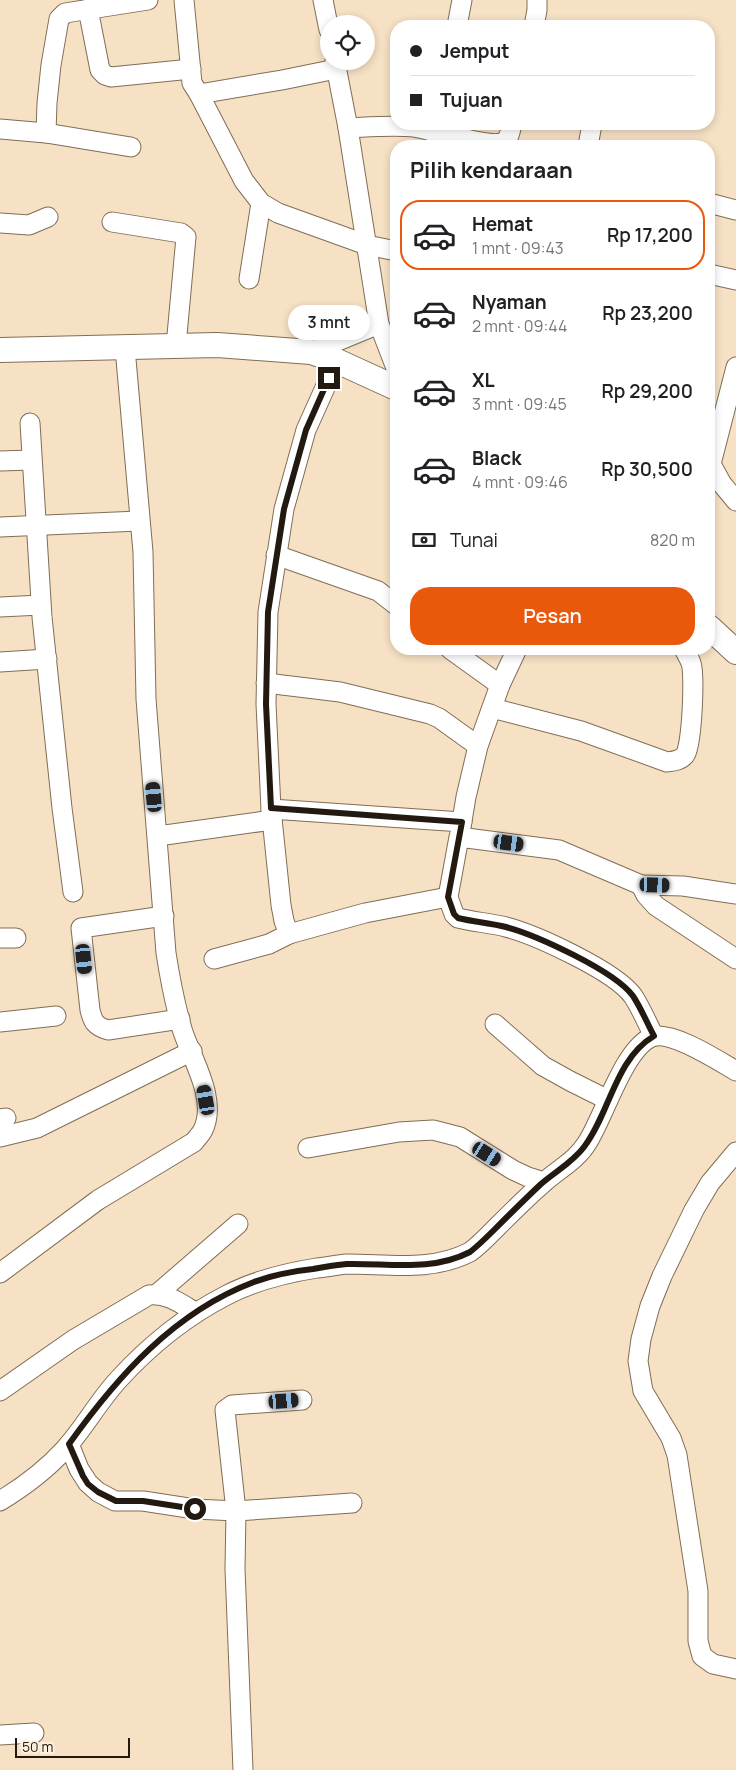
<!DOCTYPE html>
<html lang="id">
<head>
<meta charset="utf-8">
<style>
	body { margin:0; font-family:Manrope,sans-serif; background:#f2f2f2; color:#202124; height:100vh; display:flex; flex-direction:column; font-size:19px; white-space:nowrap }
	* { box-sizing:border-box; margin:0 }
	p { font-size:16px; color:#757577 }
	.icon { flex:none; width:28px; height:28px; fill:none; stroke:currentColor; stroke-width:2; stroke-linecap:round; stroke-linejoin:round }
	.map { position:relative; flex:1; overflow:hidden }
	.details { position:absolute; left:390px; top:140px; width:325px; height:515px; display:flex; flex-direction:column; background:#fff; border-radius:20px; box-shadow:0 2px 8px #0003 }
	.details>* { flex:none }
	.banner { position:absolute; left:390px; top:20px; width:325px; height:110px; border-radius:20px; box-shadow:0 2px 8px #0003; display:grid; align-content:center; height:110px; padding:0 20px; background:#fff }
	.tools { position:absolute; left:320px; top:15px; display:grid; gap:10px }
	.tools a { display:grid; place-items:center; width:55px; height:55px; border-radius:50%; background:#fff; box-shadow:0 2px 8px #0003; font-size:25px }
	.scale { position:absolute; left:15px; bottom:12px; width:115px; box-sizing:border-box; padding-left:5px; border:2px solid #221a10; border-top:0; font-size:14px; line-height:18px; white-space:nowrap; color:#221a10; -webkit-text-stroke:4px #fdf0df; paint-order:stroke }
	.end { position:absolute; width:22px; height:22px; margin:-11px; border:6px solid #221a10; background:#fff; box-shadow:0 0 0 2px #fff }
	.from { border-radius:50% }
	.bubble { position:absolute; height:35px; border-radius:18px; background:#fff; box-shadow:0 2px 8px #0003; font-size:16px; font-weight:600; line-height:35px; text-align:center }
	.car { position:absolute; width:15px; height:30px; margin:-15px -8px; border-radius:6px; box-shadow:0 0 4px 1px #0007; background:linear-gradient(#222 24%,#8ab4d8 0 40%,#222 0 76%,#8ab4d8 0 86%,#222 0) }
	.banner b { display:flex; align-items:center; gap:18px; height:48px; font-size:19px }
	.banner b+b { border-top:1px solid #e0e0e0 }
	.banner i { width:12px; height:12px; background:#202124 }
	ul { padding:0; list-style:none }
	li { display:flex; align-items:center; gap:15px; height:70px; margin:0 10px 8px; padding:0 10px; border:2px solid transparent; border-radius:20px }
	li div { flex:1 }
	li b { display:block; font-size:19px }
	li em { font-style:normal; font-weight:600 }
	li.active { border-color:#ea580c }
	li>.icon { width:45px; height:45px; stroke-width:1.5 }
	h2 { padding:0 20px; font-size:22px; line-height:60px }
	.pay { display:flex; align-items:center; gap:12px; height:55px; padding:0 20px; font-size:19px }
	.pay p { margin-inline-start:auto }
	.cta { display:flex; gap:10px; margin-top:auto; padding:10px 20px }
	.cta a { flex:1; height:58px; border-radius:20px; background:#ea580c; color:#fff; font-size:20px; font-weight:600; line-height:58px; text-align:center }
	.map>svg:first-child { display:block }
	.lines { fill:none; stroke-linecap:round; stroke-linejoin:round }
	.minor-casing { stroke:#816d54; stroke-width:21 }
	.tertiary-casing { stroke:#816d54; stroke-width:26 }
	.minor { stroke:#fff; stroke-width:19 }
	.tertiary { stroke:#fff; stroke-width:24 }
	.route { stroke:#221a10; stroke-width:6 }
</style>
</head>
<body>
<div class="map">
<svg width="736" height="1770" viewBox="0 0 736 1770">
	<rect width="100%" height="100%" fill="#f7e1c5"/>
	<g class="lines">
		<defs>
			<g id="minor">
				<path d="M 184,0 L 192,83 L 199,94 L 282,80 L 336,69"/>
				<path d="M 323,0 L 329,30"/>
				<path d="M 88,9 L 100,70 L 105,75 L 111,77 L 191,69"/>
				<path d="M 457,26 L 462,0"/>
				<path d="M 534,26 L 537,10 L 537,0"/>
				<path d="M 335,61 L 348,128 L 379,324 L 396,368"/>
				<path d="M 199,94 L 244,181 L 261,203 L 278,213 L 367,245 L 396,251"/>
				<path d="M 348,128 C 370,127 392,125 414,127 C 434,130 486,147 501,143 C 510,140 510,131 512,124"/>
				<path d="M 0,129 L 46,133 L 47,103 L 51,65 L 59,19 L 65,13 L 148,0"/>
				<path d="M 46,133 L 131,147"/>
				<path d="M 588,146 L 592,124"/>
				<path d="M 709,203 L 736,210"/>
				<path d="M 112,222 L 181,233 L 186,237 L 176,346"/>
				<path d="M 0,223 L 29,225 L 48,217"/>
				<path d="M 709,274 L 736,280"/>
				<path d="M 249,279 L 261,203"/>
				<path d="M 311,352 L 379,324"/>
				<path d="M 337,361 L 306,430 L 284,509 L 268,612 L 266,704 L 271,809 L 281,905 L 284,921 L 289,934 L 365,913 L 448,897"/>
				<path d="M 736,367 L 711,464 L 722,484 L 736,501"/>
				<path d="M 30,423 L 42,617 L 62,808 L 73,892"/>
				<path d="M 0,461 L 31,460"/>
				<path d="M 0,527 L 139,521"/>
				<path d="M 276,555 L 378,591 L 396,605"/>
				<path d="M 0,607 L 41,605"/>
				<path d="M 450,649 L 500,685 L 517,649"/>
				<path d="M 0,662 L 47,659"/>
				<path d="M 266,683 L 340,692 L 430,714 L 439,718 L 478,746"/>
				<path d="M 492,708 L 581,731 L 667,762 C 673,761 680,761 685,755 C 692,747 695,674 691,663 C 689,658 686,653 684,649"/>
				<path d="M 271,809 L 462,822"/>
				<path d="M 460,833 L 466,797 L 478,746 L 500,685"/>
				<path d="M 158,836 L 272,820"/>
				<path d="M 641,885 L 559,850 L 459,837 L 448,897 L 454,914 L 458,918 C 474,922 490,923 506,927 C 536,935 615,971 633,996 C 641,1008 647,1023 654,1036"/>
				<path d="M 736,894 L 683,886 L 641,885 L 646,895 L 656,906 L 736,959"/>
				<path d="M 164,916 L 81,928 L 90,1010 C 93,1022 95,1026 108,1030 L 180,1019"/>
				<path d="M 0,938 L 16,938"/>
				<path d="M 214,959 L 269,944 L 289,934"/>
				<path d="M 0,1022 L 56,1016"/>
				<path d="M 495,1024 L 543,1066 L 570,1081 L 608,1100"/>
				<path d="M 0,1119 L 6,1118"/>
				<path d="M 0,1137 L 37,1128 L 192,1051"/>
				<path d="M 308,1148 L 399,1132 L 433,1130 L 460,1137 L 513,1170 L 528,1177 L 544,1182"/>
				<path d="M 736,1152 L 710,1183 L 694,1210 L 662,1276 L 650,1306 L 641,1339 L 638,1361 L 643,1391 L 671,1438 L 677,1455 L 698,1591 L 698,1641 L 702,1656 L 713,1664 L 736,1669"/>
				<path d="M 0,1273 L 98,1200 L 194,1142 C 197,1138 201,1134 203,1130 C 218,1099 191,1058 182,1029 C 175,1004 170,979 166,953 L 146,699 L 143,552 L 125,348"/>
				<path d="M 157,1294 L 238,1224"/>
				<path d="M 0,1391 L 73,1340 L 149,1295 C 167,1293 180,1303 195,1312"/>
				<path d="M 69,1444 L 79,1469 L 88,1483 L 98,1492 L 115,1501 L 143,1501 L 195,1509 L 236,1511 L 352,1503"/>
				<path d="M 0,1501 C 23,1487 47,1469 65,1449 C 84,1428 98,1402 118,1380 C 149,1346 186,1316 227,1295 C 256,1280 285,1273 317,1268 C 327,1267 337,1265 347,1264 C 389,1264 431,1272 470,1252 C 480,1245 489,1235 498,1226 C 512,1212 527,1197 542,1184 C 557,1170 576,1161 587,1143 C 604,1117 624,1048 652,1037 C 671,1030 719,1061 736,1071"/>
				<path d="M 0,1735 L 34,1733"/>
				<path d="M 243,1770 L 235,1569 L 236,1511 L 225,1410 L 232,1405 L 302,1400"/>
			</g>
			<g id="tertiary">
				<path d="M 0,350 L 217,345 L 311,352 L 337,361 L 396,388"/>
				<path d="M 709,627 L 736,652"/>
			</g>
		</defs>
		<!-- minor casing -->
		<use href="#minor" class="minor-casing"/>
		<!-- tertiary casing -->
		<use href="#tertiary" class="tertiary-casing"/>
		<!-- minor -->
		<use href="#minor" class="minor"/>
		<!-- tertiary -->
		<use href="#tertiary" class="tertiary"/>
	</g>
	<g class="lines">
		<!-- route -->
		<path class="route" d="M 195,1509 L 143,1501 L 116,1501 L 98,1492 L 88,1484 L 83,1476 L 69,1444 C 117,1377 174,1312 254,1282 C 273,1275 293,1271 313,1269 C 324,1267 336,1265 347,1264 C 389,1263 431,1272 470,1252 C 479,1245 487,1237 495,1229 C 510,1214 525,1199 541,1184 C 556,1171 573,1162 584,1147 C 610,1113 615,1059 654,1036 C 647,1023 641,1008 633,996 C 615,971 536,935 506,927 C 490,923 474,922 458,918 L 454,914 L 448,897 L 462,822 L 271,808 L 266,704 L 268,612 L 284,509 L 306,430 L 329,378"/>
	</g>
</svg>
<div class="tools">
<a><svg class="icon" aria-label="locate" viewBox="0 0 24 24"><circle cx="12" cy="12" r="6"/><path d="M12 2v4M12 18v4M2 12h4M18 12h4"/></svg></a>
</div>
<div class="scale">50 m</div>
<i class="end from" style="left:195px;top:1509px"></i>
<i class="end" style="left:329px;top:378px"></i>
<div class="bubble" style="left:288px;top:305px;width:82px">3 mnt</div>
<i class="car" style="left:154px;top:797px;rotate:355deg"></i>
<i class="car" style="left:509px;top:843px;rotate:98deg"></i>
<i class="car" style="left:655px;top:885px;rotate:92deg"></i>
<i class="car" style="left:84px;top:959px;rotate:174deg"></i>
<i class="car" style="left:206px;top:1100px;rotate:350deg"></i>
<i class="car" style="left:487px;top:1154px;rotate:122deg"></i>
<i class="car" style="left:284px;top:1401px;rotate:86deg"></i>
<div class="banner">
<b><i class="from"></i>Jemput</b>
<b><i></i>Tujuan</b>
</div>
<section class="details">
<h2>Pilih kendaraan</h2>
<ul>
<li class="active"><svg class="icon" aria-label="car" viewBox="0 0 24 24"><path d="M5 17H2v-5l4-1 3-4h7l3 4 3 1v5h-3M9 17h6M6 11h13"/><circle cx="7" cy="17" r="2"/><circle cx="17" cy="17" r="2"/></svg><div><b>Hemat</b><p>1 mnt · 09:43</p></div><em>Rp 17,200</em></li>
<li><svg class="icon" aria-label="car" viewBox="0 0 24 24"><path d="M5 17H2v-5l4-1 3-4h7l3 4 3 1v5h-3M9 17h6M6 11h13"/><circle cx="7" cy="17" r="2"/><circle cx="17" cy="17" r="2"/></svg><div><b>Nyaman</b><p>2 mnt · 09:44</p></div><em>Rp 23,200</em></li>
<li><svg class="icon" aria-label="car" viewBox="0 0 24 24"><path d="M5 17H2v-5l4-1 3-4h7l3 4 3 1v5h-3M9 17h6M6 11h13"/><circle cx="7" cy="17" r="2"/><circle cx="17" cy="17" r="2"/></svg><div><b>XL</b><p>3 mnt · 09:45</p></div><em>Rp 29,200</em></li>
<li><svg class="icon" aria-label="car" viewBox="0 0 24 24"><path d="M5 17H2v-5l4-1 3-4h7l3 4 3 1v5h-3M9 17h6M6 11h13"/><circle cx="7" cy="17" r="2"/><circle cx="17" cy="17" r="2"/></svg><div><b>Black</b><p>4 mnt · 09:46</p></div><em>Rp 30,500</em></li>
</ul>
<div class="pay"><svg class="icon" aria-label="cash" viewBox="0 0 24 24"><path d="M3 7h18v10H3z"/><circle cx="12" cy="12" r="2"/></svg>Tunai<p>820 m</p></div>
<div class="cta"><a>Pesan</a></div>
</section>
</div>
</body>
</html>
